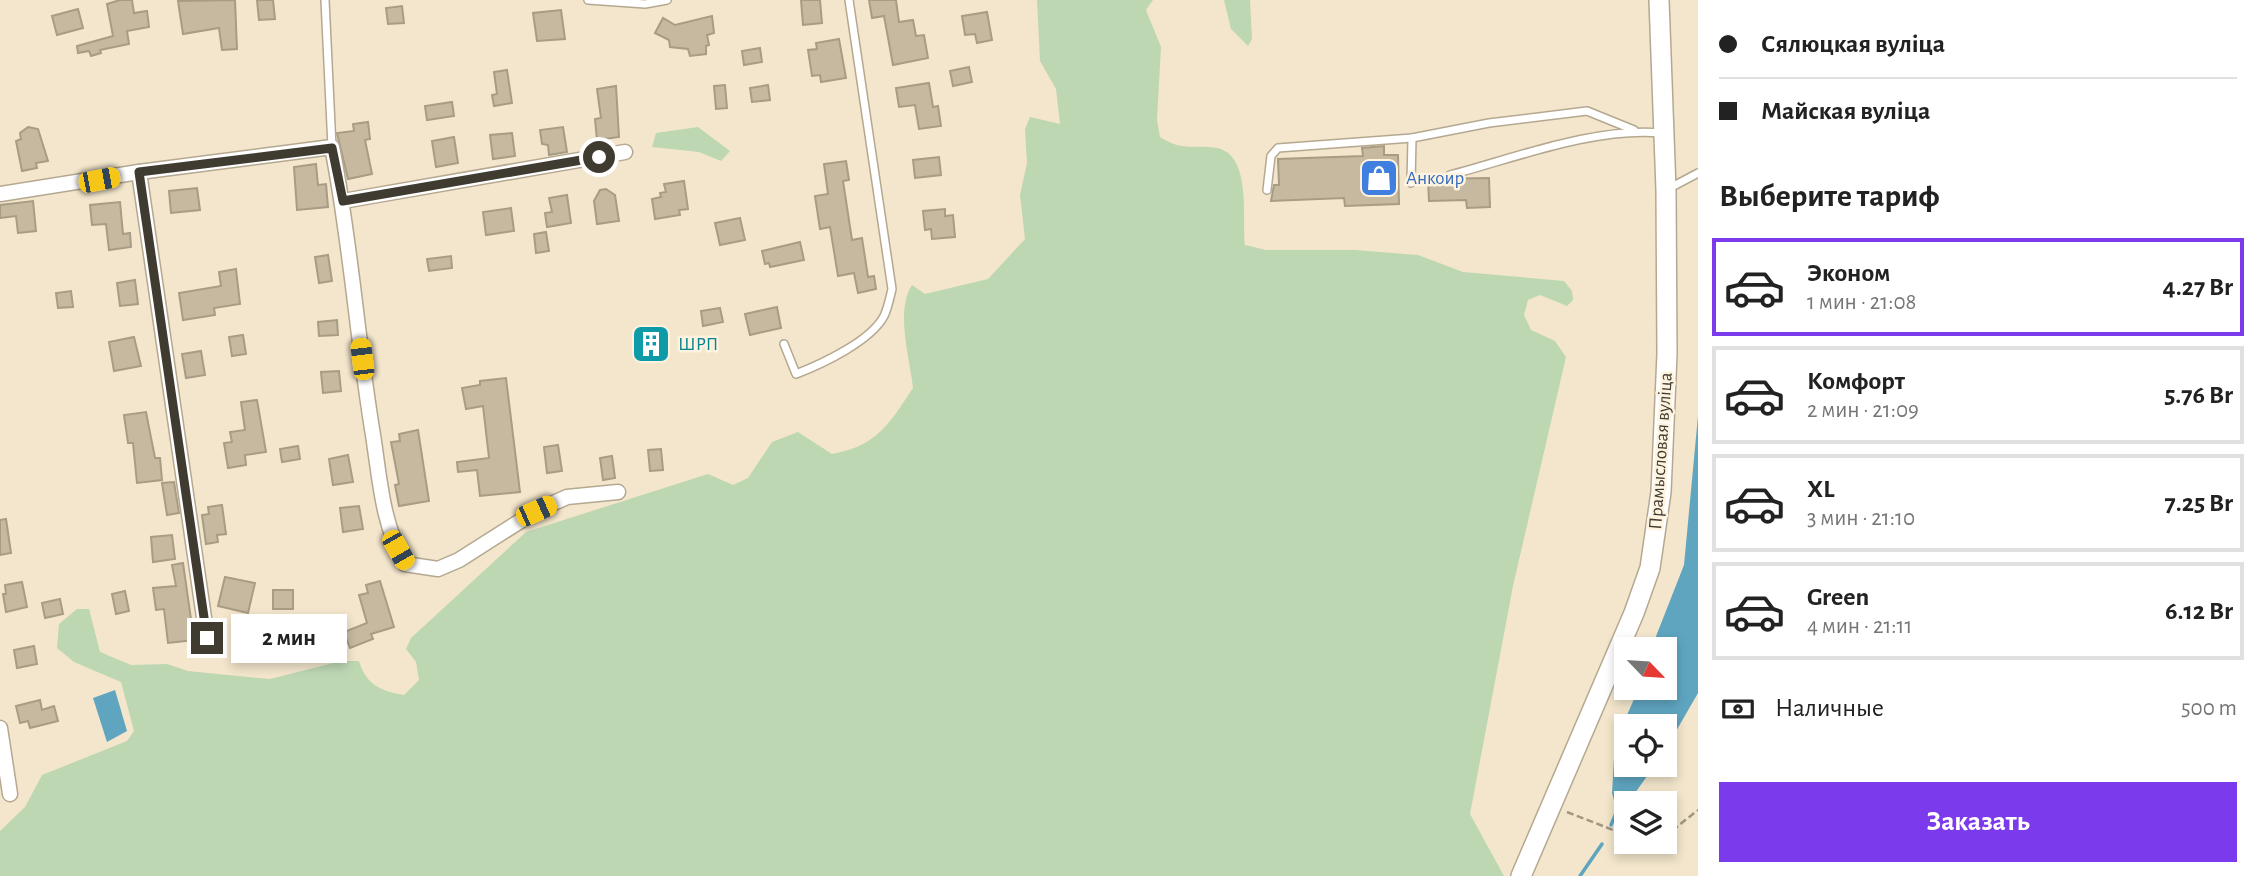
<!DOCTYPE html>
<html lang="ru">
<head>
<meta charset="utf-8">
<style>
	body { margin:0; font-family:"Alegreya Sans",sans-serif; background:#f2f2f2; color:#222; height:100vh; display:flex; flex-direction:column; font-size:26px; white-space:nowrap }
	* { box-sizing:border-box; margin:0 }
	p { font-size:23px; color:#767676 }
	.icon { flex:none; width:38px; height:38px; fill:none; stroke:currentColor; stroke-width:2; stroke-linecap:round; stroke-linejoin:round }
	.map { position:relative; flex:1; overflow:hidden }
	.details { display:flex; flex-direction:column; background:#fff; width:560px }
	.details>* { flex:none }
	.hud { display:grid; align-content:center; height:154px; padding:0 21px; background:#fff }
	.needle { width:46px; rotate:115deg }
	.buttons { position:absolute; left:1614px; top:637px; display:grid; gap:14px }
	.buttons a { display:grid; place-items:center; width:63px; height:63px; border-radius:0px; background:#fff; box-shadow:0 4px 10px #0003; font-size:35px }
	.end { position:absolute; width:32px; height:32px; margin:-16px; border:9px solid #403b31; background:#fff; box-shadow:0 0 0 4px #fff }
	.from { border-radius:50% }
	.bubble { position:absolute; height:49px; border-radius:0px; background:#fff; box-shadow:0 4px 10px #0003; font-size:23px; font-weight:700; line-height:49px; text-align:center }
	.car { position:absolute; width:21px; height:42px; margin:-21px -10px; border-radius:9px; box-shadow:0 0 5px 2px #0007; background:linear-gradient(#f5c518 24%,#345 0 40%,#f5c518 0 76%,#345 0 86%,#f5c518 0) }
	.hud b { display:flex; align-items:center; gap:24px; height:66px; font-size:26px }
	.hud b+b { border-top:2px solid #e0e0e0 }
	.hud i { width:18px; height:18px; background:#222 }
	ul { padding:0; list-style:none }
	li { display:flex; align-items:center; gap:21px; height:98px; margin:0 14px 10px; padding:0 7px; border:4px solid #e0e0e0; border-radius:0px }
	li div { flex:1 }
	li b { display:block; font-size:26px }
	li em { font-style:normal; font-weight:700 }
	li.on { border-color:#7c3aed }
	li>.icon { width:63px; height:63px; stroke-width:1.5 }
	h2 { padding:0 21px; font-size:32px; line-height:84px }
	.pay { display:flex; align-items:center; gap:18px; height:77px; padding:0 21px; font-size:26px }
	.pay p { margin-inline-start:auto }
	.cta { display:flex; gap:14px; margin-top:auto; padding:14px 21px }
	.cta a { flex:1; height:80px; border-radius:0px; background:#7c3aed; color:#fff; font-size:28px; font-weight:700; line-height:80px; text-align:center }
	main { display:flex; flex:1; min-height:0 }
	.map>svg:first-child { display:block }
	.green { fill:#bed7b3 }
	.water { fill:#5fa5c0 }
	.lines { fill:none; stroke-linecap:round; stroke-linejoin:round }
	.stream { stroke:#5fa5c0; stroke-width:3.5 }
	.building { fill:#c6b9a0; stroke:#a89c84; stroke-width:2 }
	.service-casing { stroke:#b5a890; stroke-width:10 }
	.minor-casing { stroke:#b5a890; stroke-width:17 }
	.tertiary-casing { stroke:#b5a890; stroke-width:22 }
	.path { stroke:#9f9683; stroke-width:2.5; stroke-dasharray:7 3.5; stroke-linecap:butt }
	.service { stroke:#fff; stroke-width:7 }
	.minor { stroke:#fff; stroke-width:14 }
	.tertiary { stroke:#fff; stroke-width:19 }
	.route { stroke:#403b31; stroke-width:9 }
	.labels { text-anchor:middle; dominant-baseline:central; stroke-width:5; stroke-linejoin:round; paint-order:stroke }
	.shop-label { font-size:19px; fill:#366cbe; stroke:#fef3df; text-anchor:start }
	.culture-label { font-size:19px; fill:#0d838f; stroke:#fef3df; text-anchor:start }
	.street-label { font-size:19px; fill:#403b31; stroke:#fef3df }
</style>
</head>
<body>
<main>
<div class="map">
<svg width="1698" height="876" viewBox="0 0 1698 876">
	<rect width="100%" height="100%" fill="#f3e6cc"/>
	<!-- green -->
	<g class="green">
		<path d="M 1037,0 L 1153,0 L 1146,10 L 1161,47 L 1157,120 L 1160,137 C 1183,152 1193,144 1217,148 C 1252,155 1242,219 1245,245 L 1266,250 L 1355,250 L 1418,255 L 1463,272 L 1564,281 L 1572,291 L 1573,300 L 1567,306 L 1540,295 L 1528,300 L 1524,315 L 1531,330 L 1555,341 L 1566,357 L 1513,586 L 1470,814 L 1504,876 L 0,876 L 0,831 L 25,807 L 42,775 L 127,741 L 134,731 L 121,682 L 74,662 L 57,648 L 59,624 L 77,609 L 89,609 L 100,652 L 131,665 L 167,664 L 188,671 L 270,679 L 341,661 L 359,661 C 366,685 381,691 404,695 L 419,680 L 416,662 L 406,649 L 411,638 L 526,532 L 708,474 L 733,485 L 748,478 L 772,442 L 798,432 L 832,454 C 877,446 889,424 913,388 C 910,359 895,311 912,285 L 925,294 L 988,279 L 1025,239 L 1020,195 L 1027,163 L 1025,129 L 1030,117 L 1060,124 L 1056,89 L 1040,61 Z"/>
		<path d="M 1224,0 L 1250,0 L 1252,39 L 1248,46 L 1231,29 Z"/>
		<path d="M 698,127 L 730,151 L 721,161 L 699,152 L 652,147 L 656,133 Z"/>
	</g>
	<!-- water -->
	<g class="water">
		<path d="M 1698,416 L 1698,693 L 1664,752 L 1664,726 L 1626,726 L 1626,765 L 1655,765 L 1625,807 L 1617,811 L 1612,793 L 1615,742 L 1639,688 L 1664,688 L 1664,649 L 1651,649 L 1684,565 Z"/>
		<path d="M 115,690 L 127,731 L 107,742 L 93,698 Z"/>
	</g>
	<g class="lines">
		<!-- stream -->
		<g class="stream">
			<path d="M 1611,825 L 1617,811"/>
			<path d="M 1580,876 L 1602,844"/>
		</g>
	</g>
	<!-- building -->
	<g class="building">
		<path d="M 120,0 L 132,0 L 134,13 L 147,11 L 149,27 L 127,31 L 129,44 L 100,50 L 101,53 L 91,56 L 89,51 L 78,53 L 77,46 L 113,36 L 107,4 Z"/>
		<path d="M 235,0 L 237,49 L 222,50 L 219,28 L 183,34 L 178,1 Z"/>
		<path d="M 257,0 L 273,0 L 275,19 L 259,20 Z"/>
		<path d="M 801,0 L 820,0 L 822,23 L 803,25 Z"/>
		<path d="M 869,0 L 896,0 L 899,22 L 913,20 L 916,36 L 924,35 L 928,58 L 893,65 L 884,16 L 872,18 Z"/>
		<path d="M 402,6 L 404,23 L 388,24 L 386,8 Z"/>
		<path d="M 78,9 L 83,28 L 57,35 L 52,16 Z"/>
		<path d="M 561,10 L 565,39 L 537,41 L 533,13 Z"/>
		<path d="M 987,12 L 992,40 L 977,43 L 975,34 L 965,35 L 962,16 Z"/>
		<path d="M 712,16 L 714,33 L 707,35 L 709,45 L 706,46 L 706,54 L 690,56 L 688,49 L 670,47 L 669,40 L 655,33 L 663,18 L 675,25 Z"/>
		<path d="M 839,39 L 846,78 L 821,82 L 820,75 L 812,76 L 808,50 L 817,49 L 816,43 Z"/>
		<path d="M 760,48 L 762,62 L 744,65 L 742,51 Z"/>
		<path d="M 969,67 L 972,82 L 953,86 L 950,71 Z"/>
		<path d="M 507,70 L 512,103 L 494,106 L 492,95 L 497,94 L 494,72 Z"/>
		<path d="M 929,83 L 933,107 L 938,106 L 941,126 L 919,129 L 915,105 L 899,107 L 896,88 Z"/>
		<path d="M 725,85 L 727,108 L 716,109 L 714,86 Z"/>
		<path d="M 768,85 L 770,100 L 752,102 L 750,88 Z"/>
		<path d="M 616,86 L 619,137 L 597,140 L 595,119 L 601,118 L 597,89 Z"/>
		<path d="M 452,102 L 454,116 L 427,120 L 425,106 Z"/>
		<path d="M 368,122 L 370,139 L 365,140 L 372,174 L 348,179 L 337,133 L 354,131 L 353,124 Z"/>
		<path d="M 28,127 L 38,129 L 48,161 L 36,163 L 37,168 L 22,171 L 16,141 L 21,139 L 20,133 Z"/>
		<path d="M 563,127 L 567,152 L 549,155 L 548,145 L 542,144 L 540,130 Z"/>
		<path d="M 512,133 L 515,156 L 493,159 L 490,135 Z"/>
		<path d="M 454,137 L 458,163 L 436,167 L 432,141 Z"/>
		<path d="M 1384,146 L 1384,155 L 1398,155 L 1399,204 L 1345,206 L 1344,198 L 1271,201 L 1274,185 L 1279,185 L 1278,159 L 1363,156 L 1362,148 Z"/>
		<path d="M 939,157 L 941,175 L 915,178 L 913,160 Z"/>
		<path d="M 846,161 L 849,180 L 843,181 L 852,240 L 862,238 L 868,277 L 874,276 L 876,289 L 858,293 L 854,273 L 838,276 L 830,227 L 820,229 L 815,196 L 828,194 L 824,164 Z"/>
		<path d="M 316,164 L 318,185 L 326,184 L 328,207 L 297,210 L 294,167 Z"/>
		<path d="M 1489,178 L 1490,207 L 1467,208 L 1466,200 L 1429,201 L 1428,179 Z"/>
		<path d="M 684,181 L 688,209 L 679,210 L 680,215 L 655,219 L 652,199 L 661,197 L 660,193 L 666,192 L 664,184 Z"/>
		<path d="M 197,188 L 200,210 L 171,213 L 169,191 Z"/>
		<path d="M 606,189 L 615,195 L 619,221 L 597,224 L 594,201 L 600,190 Z"/>
		<path d="M 567,195 L 571,223 L 547,227 L 545,213 L 552,212 L 549,198 Z"/>
		<path d="M 33,201 L 36,231 L 18,233 L 16,216 L 0,218 L 0,205 Z"/>
		<path d="M 120,202 L 123,234 L 130,233 L 131,247 L 109,250 L 106,224 L 92,225 L 90,205 Z"/>
		<path d="M 511,208 L 514,231 L 486,235 L 483,212 Z"/>
		<path d="M 945,209 L 945,216 L 953,215 L 955,237 L 932,239 L 931,229 L 925,230 L 923,211 Z"/>
		<path d="M 740,218 L 745,240 L 720,245 L 715,223 Z"/>
		<path d="M 546,232 L 549,251 L 536,253 L 534,234 Z"/>
		<path d="M 800,242 L 804,260 L 770,267 L 769,263 L 765,264 L 762,251 Z"/>
		<path d="M 328,255 L 332,281 L 319,283 L 315,257 Z"/>
		<path d="M 451,256 L 452,268 L 429,271 L 427,259 Z"/>
		<path d="M 236,269 L 240,304 L 214,308 L 215,315 L 183,320 L 179,293 L 221,286 L 219,272 Z"/>
		<path d="M 135,280 L 138,304 L 120,306 L 117,283 Z"/>
		<path d="M 71,291 L 73,307 L 58,308 L 56,293 Z"/>
		<path d="M 777,307 L 781,328 L 750,335 L 745,314 Z"/>
		<path d="M 720,308 L 723,322 L 703,326 L 701,311 Z"/>
		<path d="M 337,320 L 338,335 L 319,336 L 318,322 Z"/>
		<path d="M 243,335 L 246,354 L 232,356 L 229,337 Z"/>
		<path d="M 134,337 L 141,366 L 114,371 L 109,342 Z"/>
		<path d="M 201,351 L 205,375 L 186,378 L 182,354 Z"/>
		<path d="M 339,371 L 341,391 L 323,393 L 321,372 Z"/>
		<path d="M 506,378 L 520,492 L 480,496 L 477,470 L 458,472 L 457,462 L 489,458 L 483,406 L 466,409 L 462,388 L 480,385 L 480,381 Z"/>
		<path d="M 257,400 L 266,452 L 245,455 L 246,465 L 228,468 L 224,443 L 232,442 L 230,432 L 245,430 L 241,402 Z"/>
		<path d="M 146,412 L 155,458 L 160,458 L 162,480 L 137,483 L 133,443 L 128,443 L 124,415 Z"/>
		<path d="M 418,430 L 429,501 L 399,506 L 395,485 L 399,484 L 391,442 L 400,441 L 399,434 Z"/>
		<path d="M 558,445 L 562,471 L 547,473 L 544,447 Z"/>
		<path d="M 298,446 L 300,459 L 282,462 L 280,449 Z"/>
		<path d="M 661,449 L 663,470 L 650,471 L 648,450 Z"/>
		<path d="M 348,455 L 353,482 L 333,485 L 329,459 Z"/>
		<path d="M 612,456 L 615,478 L 603,480 L 600,458 Z"/>
		<path d="M 174,482 L 179,513 L 167,515 L 162,483 Z"/>
		<path d="M 222,505 L 226,534 L 217,535 L 218,542 L 206,544 L 202,515 L 209,514 L 208,507 Z"/>
		<path d="M 359,506 L 363,529 L 343,532 L 340,508 Z"/>
		<path d="M 6,519 L 11,553 L 0,555 L 0,520 Z"/>
		<path d="M 172,535 L 175,559 L 153,562 L 151,537 Z"/>
		<path d="M 183,563 L 194,640 L 168,643 L 164,609 L 156,610 L 153,588 L 176,586 L 172,565 Z"/>
		<path d="M 225,577 L 255,583 L 248,613 L 218,606 Z"/>
		<path d="M 380,581 L 394,627 L 371,634 L 373,639 L 350,648 L 344,632 L 367,623 L 359,595 L 368,593 L 366,585 Z"/>
		<path d="M 22,582 L 27,607 L 6,612 L 3,594 L 6,594 L 5,585 Z"/>
		<rect x="273" y="590" width="20" height="19"/>
		<path d="M 125,591 L 129,611 L 116,614 L 112,594 Z"/>
		<path d="M 60,599 L 63,614 L 45,618 L 42,603 Z"/>
		<path d="M 34,646 L 37,664 L 17,668 L 14,650 Z"/>
		<path d="M 40,700 L 42,710 L 54,706 L 58,721 L 30,728 L 28,721 L 20,723 L 16,706 Z"/>
	</g>
	<g class="lines">
		<defs>
			<g id="service">
				<path d="M 325,0 L 332,147"/>
				<path d="M 588,0 L 645,4 L 667,0"/>
				<path d="M 1450,175 C 1515,158 1594,127 1661,133"/>
				<path d="M 1411,183 L 1412,138"/>
				<path d="M 1668,189 L 1698,173"/>
				<path d="M 1267,190 L 1271,156 L 1278,148 L 1412,138 L 1489,123 L 1587,111 L 1634,130"/>
				<path d="M 784,344 L 796,374 C 822,364 871,341 884,316 C 888,308 890,297 892,289 L 849,0"/>
			</g>
			<g id="minor">
				<path d="M 139,172 L 207,638"/>
				<path d="M 0,194 L 139,172 L 332,147 C 351,243 357,339 373,435 C 380,480 382,523 405,564 L 438,569 L 459,560 L 536,511 L 567,497 L 618,492"/>
				<path d="M 343,201 L 625,152"/>
				<path d="M 0,728 L 10,794"/>
			</g>
			<path id="tertiary" d="M 1521,876 L 1634,613 L 1650,568 L 1661,492 L 1667,354 L 1666,190 L 1659,0"/>
		</defs>
		<!-- service casing -->
		<use href="#service" class="service-casing"/>
		<!-- minor casing -->
		<use href="#minor" class="minor-casing"/>
		<!-- tertiary casing -->
		<use href="#tertiary" class="tertiary-casing"/>
		<!-- path -->
		<g class="path">
			<path d="M 1567,812 L 1626,835"/>
			<path d="M 1664,837 L 1698,810"/>
			<path d="M 1643,842 L 1649,844 L 1655,842"/>
		</g>
		<!-- service -->
		<use href="#service" class="service"/>
		<!-- minor -->
		<use href="#minor" class="minor"/>
		<!-- tertiary -->
		<use href="#tertiary" class="tertiary"/>
	</g>
	<g class="lines">
		<!-- route -->
		<path class="route" d="M 207,638 L 139,172 L 332,148 L 343,201 L 599,157"/>
	</g>
	<!-- icons -->
	<defs>
		<symbol id="shop-square" viewBox="-11 -11 22 22"><rect x="-9" y="-9" width="18" height="18" rx="4" fill="#3f7fe0" stroke="#fef3df"/><path d="M-5-2.5h2.3a2.7 3.5 0 0 1 5.4 0H5L5.5 6h-11ZM-1.5-2.5h3a1.5 2.3 0 0 0-3 0Z" fill="#fff"/></symbol>
		<symbol id="building-square" viewBox="-11 -11 22 22"><rect x="-9" y="-9" width="18" height="18" rx="4" fill="#0f9aa8" stroke="#fef3df"/><path d="M-4-6H4V6H1V3H-1V6H-4ZM-2.5-4.3h1.7v1.8h-1.7ZM.8-4.3h1.7v1.8H.8ZM-2.5-1h1.7V.8h-1.7ZM.8-1h1.7V.8H.8Z" fill="#fff"/></symbol>
	</defs>
	<g fill-rule="evenodd">
		<use href="#shop-square" x="1357" y="156" width="44" height="44"/>
		<use href="#building-square" x="629" y="322" width="44" height="44"/>
	</g>
	<g class="labels">
		<!-- shop labels -->
		<g class="shop-label">
			<text x="1406" y="178">Анкоир</text>
		</g>
		<!-- culture labels -->
		<g class="culture-label">
			<text x="678" y="344">ШРП</text>
		</g>
		<!-- street labels -->
		<g class="street-label">
			<text transform="translate(1661 451) rotate(-86)">Прамысловая вуліца</text>
		</g>
	</g>
</svg>
<div class="buttons">
<a><svg class="needle" viewBox="-14 -14 28 28"><path d="M0-13l5 13h-10z" fill="#e53935"/><path d="M0 13l5-13h-10z" fill="#767676"/></svg></a>
<a><svg class="icon" aria-label="locate" viewBox="0 0 24 24"><circle cx="12" cy="12" r="6"/><path d="M12 2v4M12 18v4M2 12h4M18 12h4"/></svg></a>
<a><svg class="icon" aria-label="layers" viewBox="0 0 24 24"><path d="M12 4l9 5-9 5-9-5zM3 14l9 5 9-5"/></svg></a>
</div>
<i class="end from" style="left:599px;top:157px"></i>
<i class="end" style="left:207px;top:638px"></i>
<div class="bubble" style="left:231px;top:614px;width:116px">2 мин</div>
<i class="car" style="left:99px;top:180px;rotate:79deg"></i>
<i class="car" style="left:362px;top:359px;rotate:353deg"></i>
<i class="car" style="left:536px;top:511px;rotate:66deg"></i>
<i class="car" style="left:398px;top:550px;rotate:150deg"></i>
</div>
<section class="details">
<div class="hud">
<b><i class="from"></i>Сялюцкая вуліца</b>
<b><i></i>Майская вуліца</b>
</div>
<h2>Выберите тариф</h2>
<ul>
<li class="on"><svg class="icon" aria-label="car" viewBox="0 0 24 24"><path d="M5 17H2v-5l4-1 3-4h7l3 4 3 1v5h-3M9 17h6M6 11h13"/><circle cx="7" cy="17" r="2"/><circle cx="17" cy="17" r="2"/></svg><div><b>Эконом</b><p>1 мин · 21:08</p></div><em>4.27 Br</em></li>
<li><svg class="icon" aria-label="car" viewBox="0 0 24 24"><path d="M5 17H2v-5l4-1 3-4h7l3 4 3 1v5h-3M9 17h6M6 11h13"/><circle cx="7" cy="17" r="2"/><circle cx="17" cy="17" r="2"/></svg><div><b>Комфорт</b><p>2 мин · 21:09</p></div><em>5.76 Br</em></li>
<li><svg class="icon" aria-label="car" viewBox="0 0 24 24"><path d="M5 17H2v-5l4-1 3-4h7l3 4 3 1v5h-3M9 17h6M6 11h13"/><circle cx="7" cy="17" r="2"/><circle cx="17" cy="17" r="2"/></svg><div><b>XL</b><p>3 мин · 21:10</p></div><em>7.25 Br</em></li>
<li><svg class="icon" aria-label="car" viewBox="0 0 24 24"><path d="M5 17H2v-5l4-1 3-4h7l3 4 3 1v5h-3M9 17h6M6 11h13"/><circle cx="7" cy="17" r="2"/><circle cx="17" cy="17" r="2"/></svg><div><b>Green</b><p>4 мин · 21:11</p></div><em>6.12 Br</em></li>
</ul>
<div class="pay"><svg class="icon" aria-label="cash" viewBox="0 0 24 24"><path d="M3 7h18v10H3z"/><circle cx="12" cy="12" r="2"/></svg>Наличные<p>500 m</p></div>
<div class="cta"><a>Заказать</a></div>
</section>
</main>
</body>
</html>
